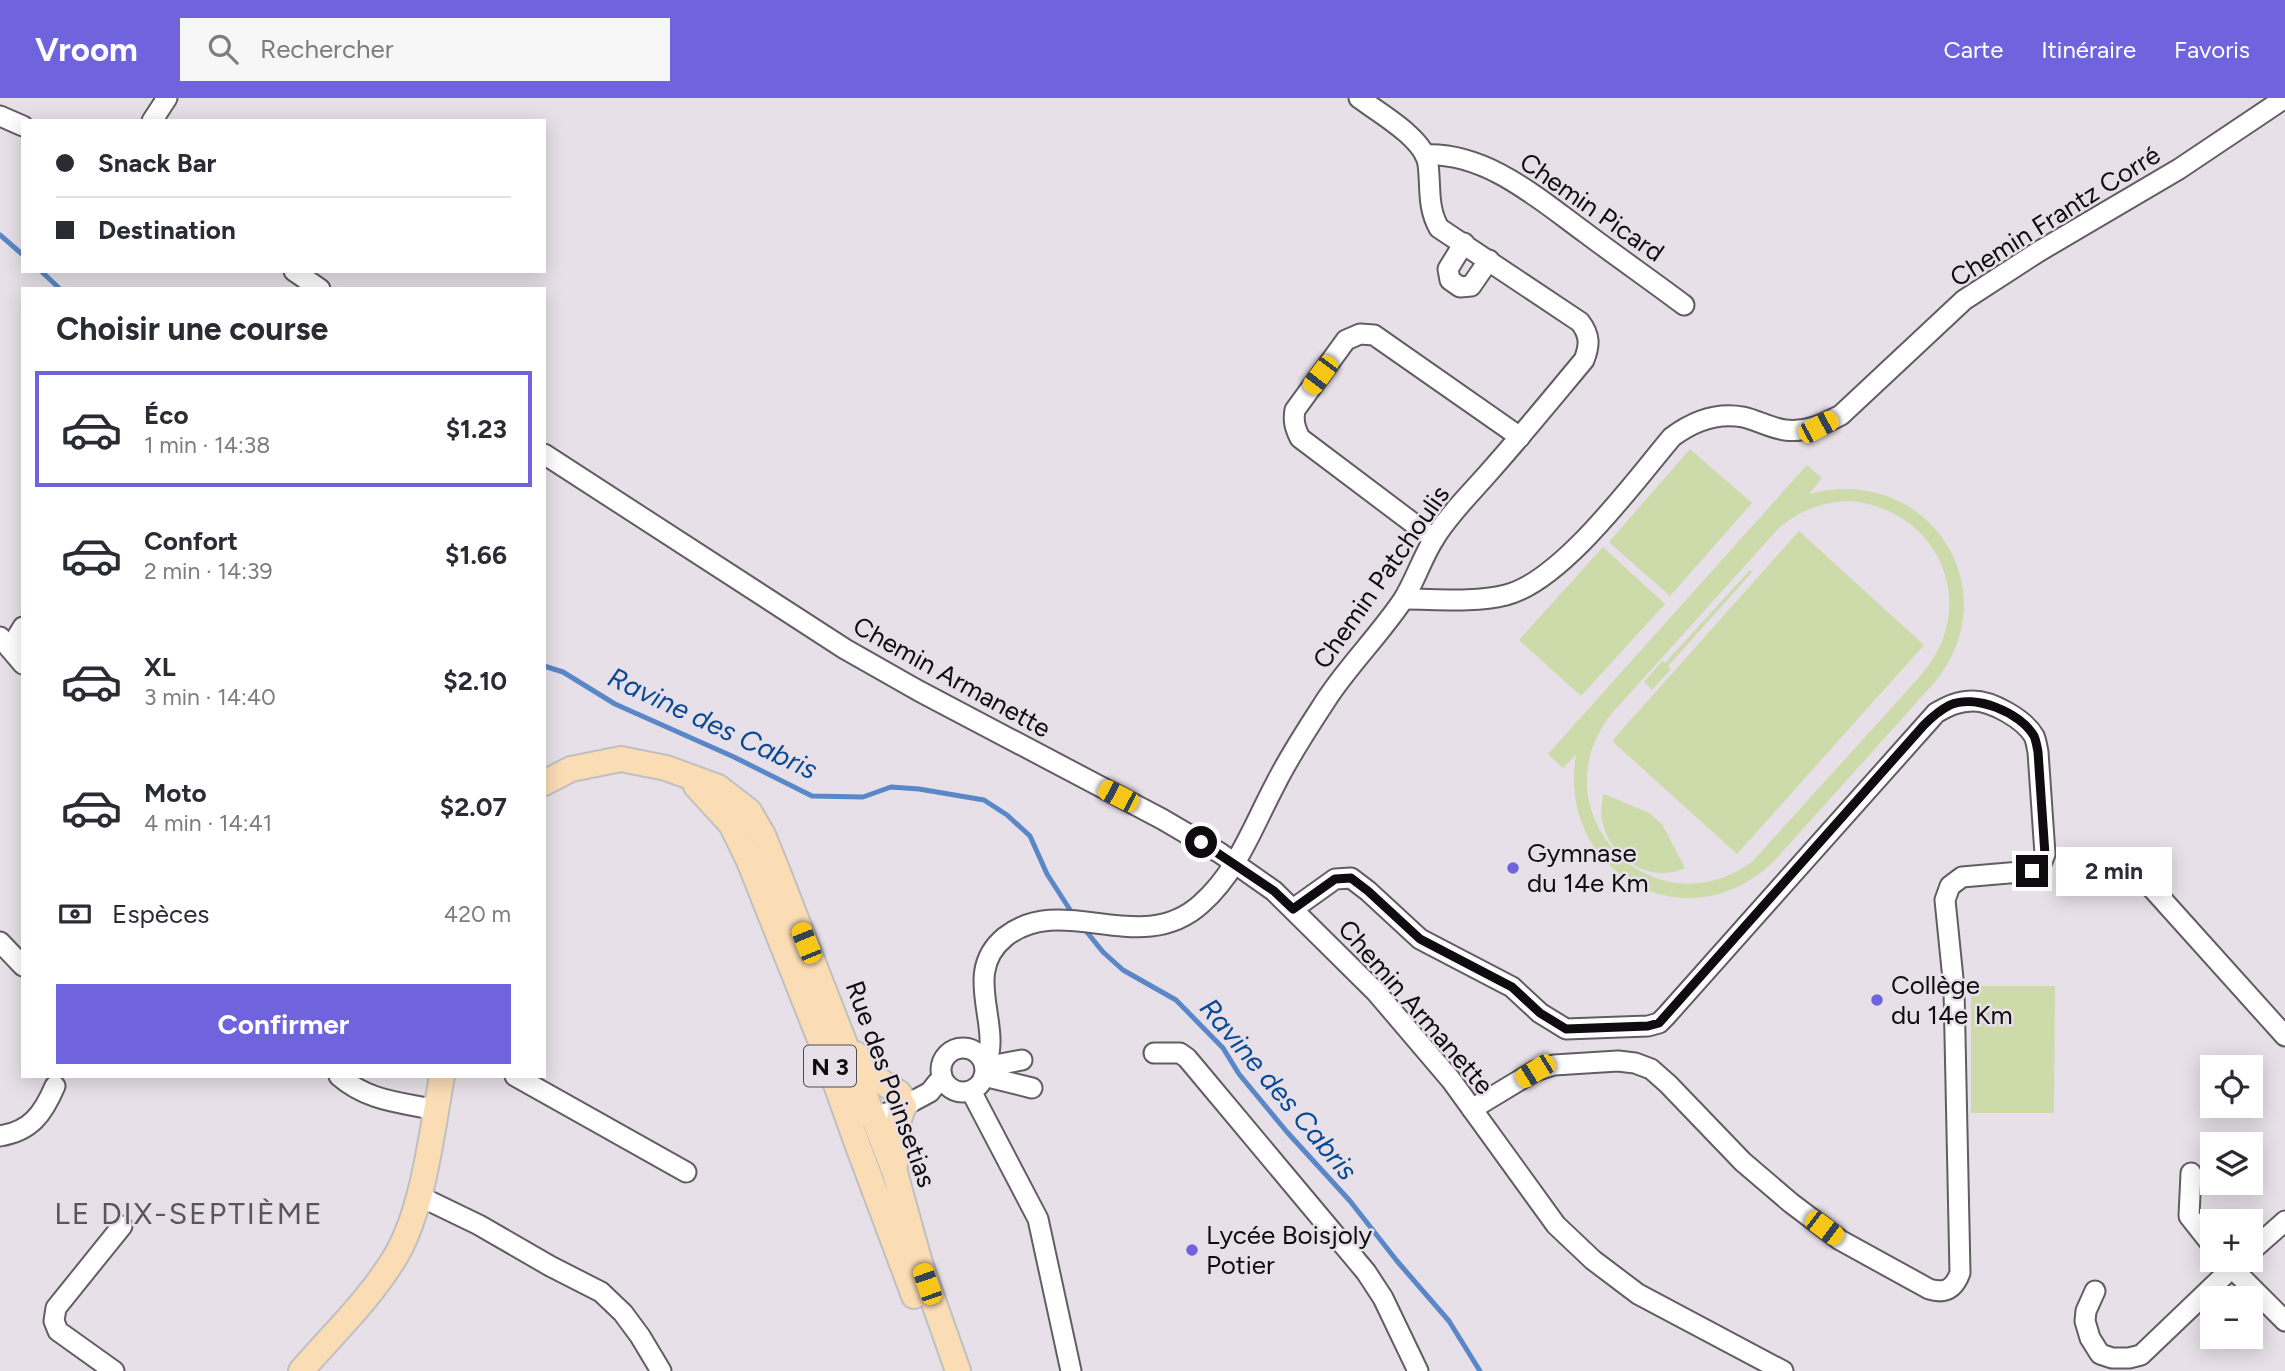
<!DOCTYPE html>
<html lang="fr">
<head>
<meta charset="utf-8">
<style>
	body { margin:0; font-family:Figtree,sans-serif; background:#f7f7f7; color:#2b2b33; height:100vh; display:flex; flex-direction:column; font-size:26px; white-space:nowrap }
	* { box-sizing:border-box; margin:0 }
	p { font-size:23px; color:#7c7c81 }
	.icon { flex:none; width:38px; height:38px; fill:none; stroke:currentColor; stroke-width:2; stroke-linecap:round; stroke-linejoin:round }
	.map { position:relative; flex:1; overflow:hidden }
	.drawer { position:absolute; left:21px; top:189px; width:525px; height:791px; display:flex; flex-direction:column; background:#fff; border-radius:0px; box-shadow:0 4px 18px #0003 }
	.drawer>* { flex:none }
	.banner { position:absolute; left:21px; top:21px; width:525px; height:154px; border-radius:0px; box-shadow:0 4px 18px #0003; display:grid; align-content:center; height:154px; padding:0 35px; background:#fff }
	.tools { position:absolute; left:2200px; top:957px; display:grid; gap:14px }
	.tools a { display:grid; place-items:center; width:63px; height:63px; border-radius:0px; background:#fff; box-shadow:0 4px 18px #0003; font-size:35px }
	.end { position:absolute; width:32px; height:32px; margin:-16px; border:9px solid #0e0c0e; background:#fff; box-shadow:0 0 0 4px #fff }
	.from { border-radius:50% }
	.bubble { position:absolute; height:49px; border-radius:0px; background:#fff; box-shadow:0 4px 18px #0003; font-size:23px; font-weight:700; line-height:49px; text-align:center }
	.car { position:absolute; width:21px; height:42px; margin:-21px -10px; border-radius:9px; box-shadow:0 0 5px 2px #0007; background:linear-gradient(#f5c518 24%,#345 0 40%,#f5c518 0 76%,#345 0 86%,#f5c518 0) }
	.banner b { display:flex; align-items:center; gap:24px; height:66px; font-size:26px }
	.banner b+b { border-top:2px solid #e1e1e2 }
	.banner i { width:18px; height:18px; background:#2b2b33 }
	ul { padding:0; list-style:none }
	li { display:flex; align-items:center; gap:21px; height:116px; margin:0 14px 10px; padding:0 21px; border:4px solid transparent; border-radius:0px }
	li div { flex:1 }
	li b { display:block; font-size:26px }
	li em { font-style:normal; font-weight:700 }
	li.selected { border-color:#7064de }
	li>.icon { width:63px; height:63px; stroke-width:1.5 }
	h2 { padding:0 35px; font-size:32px; line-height:84px }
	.pay { display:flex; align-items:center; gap:18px; height:77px; padding:0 35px; font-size:26px }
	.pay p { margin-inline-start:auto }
	.primary-button { display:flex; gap:14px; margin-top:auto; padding:14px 35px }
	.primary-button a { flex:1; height:80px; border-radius:0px; background:#7064de; color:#fff; font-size:28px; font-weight:700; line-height:80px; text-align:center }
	header { display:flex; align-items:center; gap:42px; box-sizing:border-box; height:98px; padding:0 35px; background:#7064de; color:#fff }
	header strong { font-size:33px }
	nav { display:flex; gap:38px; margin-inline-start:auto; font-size:24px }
	.search { width:490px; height:63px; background:#f7f7f7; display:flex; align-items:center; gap:18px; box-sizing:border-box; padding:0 24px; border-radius:0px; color:#7c7c81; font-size:26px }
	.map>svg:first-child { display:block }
	.green { fill:#ccdba9; fill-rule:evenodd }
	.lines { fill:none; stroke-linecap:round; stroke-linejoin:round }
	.stream { stroke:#5a87c7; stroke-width:5 }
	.minor-casing { stroke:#625d63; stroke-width:23 }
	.major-casing { stroke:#c0c0c0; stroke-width:28 }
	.minor { stroke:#fff; stroke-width:19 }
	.major { stroke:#fadcb5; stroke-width:24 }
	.route { stroke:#0e0c0e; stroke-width:9 }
	.poi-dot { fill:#7064de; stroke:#e7e0e8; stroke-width:2.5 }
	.labels { text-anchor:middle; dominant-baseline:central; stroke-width:5; stroke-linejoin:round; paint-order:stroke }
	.shield { fill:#e7e0e8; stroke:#4f4c4f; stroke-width:2 }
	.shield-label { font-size:24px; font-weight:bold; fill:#0e0c0e }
	.street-label { font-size:26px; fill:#0e0c0e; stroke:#e7e0e8 }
	.poi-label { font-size:26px; fill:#0e0c0e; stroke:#e7e0e8; text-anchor:start }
	.water-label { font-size:28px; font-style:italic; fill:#084995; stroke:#e7e0e8 }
	.quarter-label { font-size:30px; letter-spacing:2px; fill:#5a545b; stroke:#e7e0e8 }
</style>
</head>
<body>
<header>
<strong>Vroom</strong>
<div class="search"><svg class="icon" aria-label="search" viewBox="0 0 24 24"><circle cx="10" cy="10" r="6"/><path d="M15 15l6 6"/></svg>Rechercher</div>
<nav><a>Carte</a><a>Itinéraire</a><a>Favoris</a></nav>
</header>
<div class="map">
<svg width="2285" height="1273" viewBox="0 0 2285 1273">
	<rect width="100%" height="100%" fill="#e7e0e8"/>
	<!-- green -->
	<g class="green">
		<path d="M 1690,351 L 1752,405 L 1670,498 L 1609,444 Z"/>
		<path d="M 1807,367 L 1822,380 L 1809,396 C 1926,364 2012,491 1934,585 L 1775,762 C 1688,849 1556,775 1576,657 L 1563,670 L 1548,656 ZM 1851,403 C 1939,412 1980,506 1923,575 L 1752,764 C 1650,837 1534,710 1613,614 L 1778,431 C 1799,412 1823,404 1851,403 Z"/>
		<path d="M 1799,433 L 1924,547 L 1737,756 L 1612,643 Z"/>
		<path d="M 1603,449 L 1665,506 L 1581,598 L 1519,542 Z"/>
		<path d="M 1750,472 L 1752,474 L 1668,568 L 1671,571 L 1652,592 L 1644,584 L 1662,563 L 1665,565 Z"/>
		<path d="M 1604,696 L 1649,715 L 1662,726 L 1685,770 C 1640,791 1589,742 1604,696 Z"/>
		<path d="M 1971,888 L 2055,888 L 2054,1015 L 1971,1015 Z"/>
	</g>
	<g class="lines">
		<!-- stream -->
		<g class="stream">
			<path d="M 0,137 L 23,157"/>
			<path d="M 41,173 L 60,191"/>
			<path d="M 544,568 L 563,574 L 615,606 L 734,659 L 812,698 L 863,699 L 891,689 L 919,691 L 984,702 L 1007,717 L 1030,738 L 1047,776 L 1074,818"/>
			<path d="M 1082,828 L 1103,854 L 1123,872 L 1176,902 L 1223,950 L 1239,976 L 1287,1034 L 1350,1103 L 1397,1163 L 1449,1223 L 1480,1273"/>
		</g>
		<defs>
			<g id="minor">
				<path d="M 0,18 L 23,28"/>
				<path d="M 152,23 L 167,0"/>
				<path d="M 1425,57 C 1487,54 1540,102 1587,136 C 1619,160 1652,183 1684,207"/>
				<path d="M 1464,145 L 1448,171 L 1450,182 L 1460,189 L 1471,188 L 1489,162"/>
				<path d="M 294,173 L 320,191"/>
				<path d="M 544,356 L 845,551 L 919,593 L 1162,721 L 1220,755 L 1274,793 L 1376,894 L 1451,982 L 1556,1127 L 1593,1162 L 1638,1196 L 1783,1273"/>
				<path d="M 1434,441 L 1300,340 C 1295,330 1293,323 1295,312 L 1346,242 L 1360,236 L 1374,237 L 1520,339"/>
				<path d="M 1404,501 C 1437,501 1473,505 1506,497 C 1562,483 1634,384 1672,339 C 1692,324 1716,314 1743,319 C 1757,322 1770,330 1785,332 C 1805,335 1824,326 1841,317 L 1964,202 L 2038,154 L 2179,71 L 2285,0"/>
				<path d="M 0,539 L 23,566"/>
				<path d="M 10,550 L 23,529"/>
				<path d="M 2151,789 L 2285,938"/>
				<path d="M 1293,811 L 1335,781 L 1351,780 L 1368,793 L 1420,841 L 1512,889 L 1540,915 L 1566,931 L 1648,928 L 1659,925 L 1666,918 L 1936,615 C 1948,608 1958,603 1973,603 C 1992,603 2024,621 2034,638 C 2036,642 2037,649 2038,654 L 2045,756 L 2041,766 L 2032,773 L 1962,779 L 1950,788 L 1945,802 L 1954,891 L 1960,1175 C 1954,1191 1945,1196 1929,1191 L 1840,1142 L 1791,1105 L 1743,1064 L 1668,986 L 1651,971 L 1635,965 L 1618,963 L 1554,967 L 1535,973 L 1472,1011"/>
				<path d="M 0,844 L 23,868"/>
				<circle cx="963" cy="972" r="22"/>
				<path d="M 1154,955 L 1180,955 L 1187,960 L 1366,1174 L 1383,1200 L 1418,1273"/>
				<path d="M 985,969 C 1004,927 960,876 1005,839 C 1063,793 1140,861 1201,806 C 1238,773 1253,728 1276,685 C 1291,655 1310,627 1328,599 C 1351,565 1380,536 1403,502 C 1415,483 1422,460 1434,441 C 1449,416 1472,394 1491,372 C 1523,336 1553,299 1584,262 C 1590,247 1590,237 1580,224 L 1439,130 C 1427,109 1431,89 1428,66 C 1424,40 1379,15 1359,0"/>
				<path d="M 985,969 L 1022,962"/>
				<path d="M 339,978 C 368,1003 399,1004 436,1012"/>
				<path d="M 515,978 L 686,1074"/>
				<path d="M 984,978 L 1032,990"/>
				<path d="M 971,993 L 1038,1121 L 1071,1273"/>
				<path d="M 862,1016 L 874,1020 L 904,1008 L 930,994 L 937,985"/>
				<path d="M 0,1038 C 31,1033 43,1016 55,988"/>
				<path d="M 2191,1075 L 2189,1118 L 2212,1147"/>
				<path d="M 419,1098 L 479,1127 L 550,1168 L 601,1194 L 623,1215 L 640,1238 L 661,1273"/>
				<path d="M 2250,1154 L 2285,1123"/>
				<path d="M 2095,1193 L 2086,1213 L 2085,1223 L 2090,1240 L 2100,1256 L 2112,1260 L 2129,1260 L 2141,1257 L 2232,1170 L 2285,1223"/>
				<path d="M 114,1273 L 58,1233 L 54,1223 L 56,1210 L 122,1128"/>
			</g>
			<g id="major">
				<path d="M 544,685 L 571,671 L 621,661 L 666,670 L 718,689 L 749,713 L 763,737 L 776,769 L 895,1075 L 920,1165 L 958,1273"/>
				<path d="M 696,688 L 731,726 L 749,763 L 821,944 L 855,1040 L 914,1198"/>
				<path d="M 856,956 L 871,977 L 899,995"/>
				<path d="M 895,1067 L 899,1021 L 904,1008"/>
				<path d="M 301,1273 C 333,1236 372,1199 397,1156 C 424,1108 432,1033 442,978"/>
			</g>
		</defs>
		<!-- minor casing -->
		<use href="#minor" class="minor-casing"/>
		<!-- major casing -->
		<use href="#major" class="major-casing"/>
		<!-- minor -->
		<use href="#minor" class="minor"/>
		<!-- major -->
		<use href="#major" class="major"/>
	</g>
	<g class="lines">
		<!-- route -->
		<path class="route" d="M 1201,744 L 1274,793 L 1293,811 L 1335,781 L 1351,780 L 1368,793 L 1420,841 L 1512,889 L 1540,915 L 1566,931 L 1648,928 L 1659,925 L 1924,627 C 1932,619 1940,612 1950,607 C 1975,596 2020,614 2034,638 C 2036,642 2037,649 2038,654 L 2045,757 L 2041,766 L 2032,773"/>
	</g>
	<!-- markers -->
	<g class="poi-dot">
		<circle cx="1513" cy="770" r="7"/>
		<circle cx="1877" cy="902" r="7"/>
		<circle cx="1192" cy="1152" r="7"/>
	</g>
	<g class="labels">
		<!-- shield labels -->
		<rect class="shield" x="804" y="947.5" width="52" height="41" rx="5"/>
		<g class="shield-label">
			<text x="830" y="968">N 3</text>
		</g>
		<!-- street labels -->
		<g class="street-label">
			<text transform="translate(1592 109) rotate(35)">Chemin Picard</text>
			<text transform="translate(2055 118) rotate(-32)">Chemin Frantz Corré</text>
			<text transform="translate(1381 479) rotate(-55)">Chemin Patchoulis</text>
			<text transform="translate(952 579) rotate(29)">Chemin Armanette</text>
			<text transform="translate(1416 909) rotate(49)">Chemin Armanette</text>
			<text transform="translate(891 986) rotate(70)">Rue des Poinsetias</text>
		</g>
		<!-- poi labels -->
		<g class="poi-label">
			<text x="1527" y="755">Gymnase<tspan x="1527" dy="30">du 14e Km</tspan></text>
			<text x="1891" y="887">Collège<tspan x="1891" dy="30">du 14e Km</tspan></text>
			<text x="1206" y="1137">Lycée Boisjoly<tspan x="1206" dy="30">Potier</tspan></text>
		</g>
		<!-- water labels -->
		<g class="water-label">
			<text transform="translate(713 625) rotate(25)">Ravine des Cabris</text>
			<text transform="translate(1279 991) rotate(50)">Ravine des Cabris</text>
		</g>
		<!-- quarter labels -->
		<g class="quarter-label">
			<text x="189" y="1115">LE DIX-SEPTIÈME</text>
		</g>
	</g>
</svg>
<div class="tools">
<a><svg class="icon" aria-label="locate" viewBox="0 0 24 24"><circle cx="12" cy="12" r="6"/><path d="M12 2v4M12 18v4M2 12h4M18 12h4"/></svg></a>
<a><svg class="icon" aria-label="layers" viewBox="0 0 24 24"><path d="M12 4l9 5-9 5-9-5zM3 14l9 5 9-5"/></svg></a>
<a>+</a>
<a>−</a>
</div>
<i class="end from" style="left:1201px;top:744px"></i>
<i class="end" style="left:2032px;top:773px"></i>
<div class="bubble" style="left:2056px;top:749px;width:116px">2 min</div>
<i class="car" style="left:1320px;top:277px;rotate:217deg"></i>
<i class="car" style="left:1818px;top:329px;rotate:62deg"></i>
<i class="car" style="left:1118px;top:698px;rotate:297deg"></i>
<i class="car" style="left:806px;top:845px;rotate:338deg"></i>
<i class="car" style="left:1535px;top:973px;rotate:238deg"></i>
<i class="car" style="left:1824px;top:1130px;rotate:127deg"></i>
<i class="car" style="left:927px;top:1186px;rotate:341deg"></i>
<div class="banner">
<b><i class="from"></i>Snack Bar</b>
<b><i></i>Destination</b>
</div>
<section class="drawer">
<h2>Choisir une course</h2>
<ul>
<li class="selected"><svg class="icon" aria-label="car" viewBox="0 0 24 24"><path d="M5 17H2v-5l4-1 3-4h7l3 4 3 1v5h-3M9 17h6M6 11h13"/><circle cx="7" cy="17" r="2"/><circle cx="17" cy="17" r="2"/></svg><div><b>Éco</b><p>1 min · 14:38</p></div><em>$1.23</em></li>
<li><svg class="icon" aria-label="car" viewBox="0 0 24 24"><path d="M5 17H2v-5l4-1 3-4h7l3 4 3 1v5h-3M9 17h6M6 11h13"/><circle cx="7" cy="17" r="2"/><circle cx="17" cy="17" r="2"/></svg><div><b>Confort</b><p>2 min · 14:39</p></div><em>$1.66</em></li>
<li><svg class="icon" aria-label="car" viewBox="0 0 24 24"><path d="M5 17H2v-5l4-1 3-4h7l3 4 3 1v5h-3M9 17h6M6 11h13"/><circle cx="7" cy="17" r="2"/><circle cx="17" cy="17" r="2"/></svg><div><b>XL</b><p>3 min · 14:40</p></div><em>$2.10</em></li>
<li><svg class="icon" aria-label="car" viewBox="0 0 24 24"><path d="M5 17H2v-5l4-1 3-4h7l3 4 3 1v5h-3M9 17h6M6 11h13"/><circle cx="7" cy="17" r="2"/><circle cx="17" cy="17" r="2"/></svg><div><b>Moto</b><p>4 min · 14:41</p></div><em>$2.07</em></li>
</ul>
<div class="pay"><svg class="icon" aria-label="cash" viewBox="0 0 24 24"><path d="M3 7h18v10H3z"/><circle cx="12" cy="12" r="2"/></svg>Espèces<p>420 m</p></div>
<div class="primary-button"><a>Confirmer</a></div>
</section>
</div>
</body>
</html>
